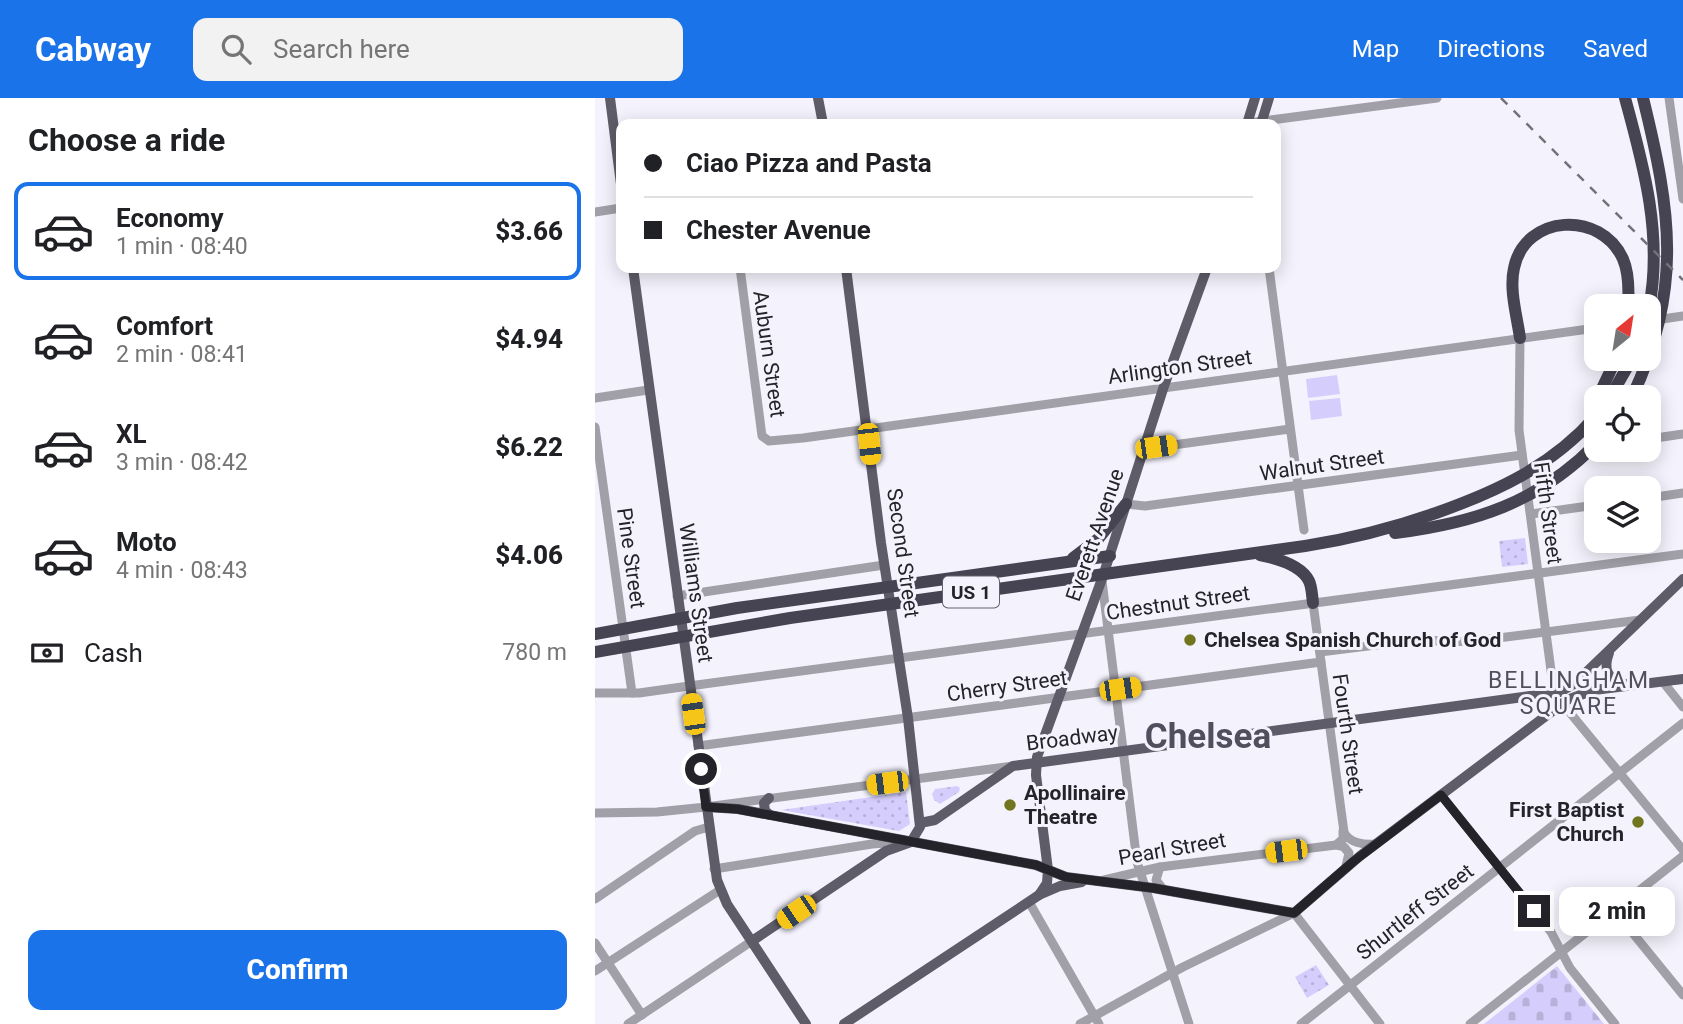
<!DOCTYPE html>
<html lang="en">
<head>
<meta charset="utf-8">
<style>
	body { margin:0; font-family:Roboto,sans-serif; background:#f2f2f2; color:#202124; height:100vh; display:flex; flex-direction:column; font-size:26px; white-space:nowrap }
	* { box-sizing:border-box; margin:0 }
	p { font-size:23px; color:#757577 }
	.icon { flex:none; width:38px; height:38px; fill:none; stroke:currentColor; stroke-width:2; stroke-linecap:round; stroke-linejoin:round }
	.map { position:relative; flex:1; overflow:hidden }
	.details { display:flex; flex-direction:column; background:#fff; width:595px }
	.details>* { flex:none }
	.top-card { position:absolute; left:21px; top:21px; width:665px; height:154px; border-radius:14px; box-shadow:0 4px 18px #0003; display:grid; align-content:center; height:154px; padding:0 28px; background:#fff }
	.needle { width:46px; rotate:30deg }
	.fabs { position:absolute; left:989px; top:196px; display:grid; gap:14px }
	.fabs a { display:grid; place-items:center; width:77px; height:77px; border-radius:14px; background:#fff; box-shadow:0 4px 18px #0003; font-size:35px }
	.end { position:absolute; width:32px; height:32px; margin:-16px; border:9px solid #242329; background:#fff; box-shadow:0 0 0 4px #fff }
	.from { border-radius:50% }
	.bubble { position:absolute; height:49px; border-radius:14px; background:#fff; box-shadow:0 4px 18px #0003; font-size:23px; font-weight:800; line-height:49px; text-align:center }
	.car { position:absolute; width:21px; height:42px; margin:-21px -10px; border-radius:9px; box-shadow:0 0 5px 2px #0007; background:linear-gradient(#f5c518 24%,#345 0 40%,#f5c518 0 76%,#345 0 86%,#f5c518 0) }
	.top-card b { display:flex; align-items:center; gap:24px; height:66px; font-size:26px }
	.top-card b+b { border-top:2px solid #e0e0e0 }
	.top-card i { width:18px; height:18px; background:#202124 }
	ul { padding:0; list-style:none }
	li { display:flex; align-items:center; gap:21px; height:98px; margin:0 14px 10px; padding:0 14px; border:4px solid transparent; border-radius:14px }
	li div { flex:1 }
	li b { display:block; font-size:26px }
	li em { font-style:normal; font-weight:800 }
	li.selected { border-color:#1a73e8 }
	li>.icon { width:63px; height:63px; stroke-width:1.5 }
	h2 { padding:0 28px; font-size:32px; line-height:84px }
	.pay { display:flex; align-items:center; gap:18px; height:77px; padding:0 28px; font-size:26px }
	.pay p { margin-inline-start:auto }
	.action { display:flex; gap:14px; margin-top:auto; padding:14px 28px }
	.action a { flex:1; height:80px; border-radius:14px; background:#1a73e8; color:#fff; font-size:28px; font-weight:800; line-height:80px; text-align:center }
	header { display:flex; align-items:center; gap:42px; box-sizing:border-box; height:98px; padding:0 35px; background:#1a73e8; color:#fff }
	header strong { font-size:33px }
	nav { display:flex; gap:38px; margin-inline-start:auto; font-size:24px }
	.search { width:490px; height:63px; background:#f2f2f2; display:flex; align-items:center; gap:18px; box-sizing:border-box; padding:0 24px; border-radius:14px; color:#757577; font-size:26px }
	main { display:flex; flex:1; min-height:0 }
	.map>svg:first-child { display:block }
	.green { fill:url(#green-dots) }
	.cemetery { fill:url(#cemetery-stones) }
	.pitch { fill:#d5cefd }
	.lines { fill:none; stroke-linecap:round; stroke-linejoin:round }
	.minor { stroke:#a1a0a8; stroke-width:9 }
	.major { stroke:#5e5c68; stroke-width:10 }
	.highway { stroke:#464452; stroke-width:12 }
	.rail { stroke:#73727a; stroke-width:2.5; stroke-dasharray:9 9; stroke-linecap:butt }
	.route { stroke:#242329; stroke-width:9 }
	.poi-dot { fill:#71751d; stroke:#f4f3fd; stroke-width:2.5 }
	.labels { text-anchor:middle; dominant-baseline:central; stroke-width:6; stroke-linejoin:round; paint-order:stroke }
	.shield { fill:#f4f3fd; stroke:#626169; stroke-width:2 }
	.shield-label { font-size:19px; font-weight:bold; fill:#242329 }
	.street-label { font-size:21px; fill:#242329; stroke:#f4f3fd }
	.poi-label { font-size:21px; font-weight:bold; fill:#242329; stroke:#f4f3fd; text-anchor:start }
	.neighbourhood-label { font-size:23px; letter-spacing:2px; fill:#514f5d; stroke:#f4f3fd }
	.town-label { font-size:35px; font-weight:bold; fill:#514f5d; stroke:#f4f3fd }
</style>
</head>
<body>
<header>
<strong>Cabway</strong>
<div class="search"><svg class="icon" aria-label="search" viewBox="0 0 24 24"><circle cx="10" cy="10" r="6"/><path d="M15 15l6 6"/></svg>Search here</div>
<nav><a>Map</a><a>Directions</a><a>Saved</a></nav>
</header>
<main>
<section class="details">
<h2>Choose a ride</h2>
<ul>
<li class="selected"><svg class="icon" aria-label="car" viewBox="0 0 24 24"><path d="M5 17H2v-5l4-1 3-4h7l3 4 3 1v5h-3M9 17h6M6 11h13"/><circle cx="7" cy="17" r="2"/><circle cx="17" cy="17" r="2"/></svg><div><b>Economy</b><p>1 min · 08:40</p></div><em>$3.66</em></li>
<li><svg class="icon" aria-label="car" viewBox="0 0 24 24"><path d="M5 17H2v-5l4-1 3-4h7l3 4 3 1v5h-3M9 17h6M6 11h13"/><circle cx="7" cy="17" r="2"/><circle cx="17" cy="17" r="2"/></svg><div><b>Comfort</b><p>2 min · 08:41</p></div><em>$4.94</em></li>
<li><svg class="icon" aria-label="car" viewBox="0 0 24 24"><path d="M5 17H2v-5l4-1 3-4h7l3 4 3 1v5h-3M9 17h6M6 11h13"/><circle cx="7" cy="17" r="2"/><circle cx="17" cy="17" r="2"/></svg><div><b>XL</b><p>3 min · 08:42</p></div><em>$6.22</em></li>
<li><svg class="icon" aria-label="car" viewBox="0 0 24 24"><path d="M5 17H2v-5l4-1 3-4h7l3 4 3 1v5h-3M9 17h6M6 11h13"/><circle cx="7" cy="17" r="2"/><circle cx="17" cy="17" r="2"/></svg><div><b>Moto</b><p>4 min · 08:43</p></div><em>$4.06</em></li>
</ul>
<div class="pay"><svg class="icon" aria-label="cash" viewBox="0 0 24 24"><path d="M3 7h18v10H3z"/><circle cx="12" cy="12" r="2"/></svg>Cash<p>780 m</p></div>
<div class="action"><a>Confirm</a></div>
</section>
<div class="map">
<svg width="1088" height="926" viewBox="0 0 1088 926">
	<defs>
		<pattern id="green-dots" width="8" height="8" patternUnits="userSpaceOnUse" patternTransform="scale(1.75)"><rect width="8" height="8" fill="#d5cefd"/><path d="M2 2h.1M6 6h.1" fill="none" stroke="#b7b1d9" stroke-width="1.8" stroke-linecap="round"/></pattern>
		<pattern id="cemetery-stones" width="16" height="16" patternUnits="userSpaceOnUse" patternTransform="scale(1.75)"><rect width="16" height="16" fill="#d5cefd"/><path d="M2 7V4a2 2 0 0 1 4 0v3zM10 15v-3a2 2 0 0 1 4 0v3z" fill="#b7b1d9"/></pattern>
	</defs>
	<rect width="100%" height="100%" fill="#f4f3fd"/>
	<!-- green -->
	<g class="green">
		<path d="M 930,440 L 933,466 L 907,469 L 904,443 Z"/>
		<path d="M 362,688 L 365,690 L 364,694 L 345,706 L 339,702 L 337,696 L 340,691 Z"/>
		<path d="M 311,694 L 315,726 L 304,733 L 186,712 Z"/>
		<path d="M 721,867 L 734,887 L 712,900 L 700,879 Z"/>
	</g>
	<!-- cemetery -->
	<path class="cemetery" d="M 962,868 L 1009,926 L 889,926 Z"/>
	<!-- pitch -->
	<g class="pitch">
		<path d="M 742,277 L 745,296 L 713,300 L 711,281 Z"/>
		<path d="M 745,300 L 747,318 L 716,322 L 714,303 Z"/>
	</g>
	<g class="lines">
		<!-- minor -->
		<g class="minor">
			<path d="M 1074,0 L 1088,101"/>
			<path d="M 646,26 L 842,0"/>
			<path d="M 0,114 L 26,110"/>
			<path d="M 145,170 L 167,338 L 174,343 L 208,340 L 1001,230"/>
			<path d="M 674,170 L 709,432"/>
			<path d="M 1054,223 L 1088,218"/>
			<path d="M 925,240 L 924,332 L 959,595"/>
			<path d="M 0,300 L 53,292"/>
			<path d="M 0,329 L 37,595"/>
			<path d="M 1054,341 L 1088,336"/>
			<path d="M 549,351 L 695,331"/>
			<path d="M 1054,400 L 1088,395"/>
			<path d="M 531,406 L 550,408 L 927,357"/>
			<path d="M 936,416 L 1001,407"/>
			<path d="M 507,483 L 542,764 L 594,926"/>
			<path d="M 82,498 L 289,467"/>
			<path d="M 718,505 L 749,734 C 754,745 769,747 781,746"/>
			<path d="M 725,554 L 829,541 L 850,544 L 879,543 L 1045,522"/>
			<path d="M 1068,584 L 1088,609"/>
			<path d="M 0,595 L 44,595 L 94,588 L 1088,456"/>
			<path d="M 967,605 L 1088,752"/>
			<path d="M 103,648 L 726,564"/>
			<path d="M 846,697 L 956,834 L 975,870 L 1020,926"/>
			<path d="M 0,715 L 62,714 L 111,709 L 418,668"/>
			<path d="M 741,747 L 749,749 L 754,755 L 751,768"/>
			<path d="M 565,769 L 561,782 L 568,791"/>
			<path d="M 119,771 L 277,746 L 304,744"/>
			<path d="M 509,782 L 565,769 L 741,747 L 748,741 L 748,733"/>
			<path d="M 0,801 L 100,733 L 114,729"/>
			<path d="M 434,804 L 504,926"/>
			<path d="M 1019,812 L 1088,897"/>
			<path d="M 0,845 L 47,917"/>
			<path d="M 0,873 L 125,792"/>
			<path d="M 33,926 L 157,843"/>
			<path d="M 485,926 L 588,869 L 699,815 L 785,926"/>
			<path d="M 706,926 L 1088,625"/>
			<path d="M 875,926 L 1088,758"/>
		</g>
		<!-- major -->
		<g class="major">
			<path d="M 15,0 L 26,86"/>
			<path d="M 223,0 L 228,26"/>
			<path d="M 652,26 L 660,0"/>
			<path d="M 666,26 L 674,0"/>
			<path d="M 38,170 L 122,782 L 132,806 L 211,926"/>
			<path d="M 1014,555 C 1008,571 1012,582 1030,586"/>
			<path d="M 174,700 L 169,705 L 170,713 L 175,717"/>
			<path d="M 111,709 L 143,711 L 441,767 L 471,779 L 558,790 L 699,815 L 765,758 L 972,602 L 999,592 L 1088,581"/>
			<path d="M 325,725 L 340,722 L 418,668 L 965,594 L 979,586 L 1088,481"/>
			<path d="M 444,797 L 452,785 L 453,772 L 441,677 L 442,659 L 508,478 L 569,288 L 612,170"/>
			<path d="M 157,843 L 291,753 L 316,744 L 325,729 L 313,620 L 286,445 L 251,170"/>
			<path d="M 249,926 L 444,797 L 465,788 L 487,784"/>
		</g>
		<!-- highway -->
		<g class="highway">
			<path d="M 1030,0 C 1049,69 1068,138 1054,210"/>
			<path d="M 925,240 C 922,218 914,192 919,170 C 930,116 1006,112 1028,161 C 1034,175 1034,193 1033,208"/>
			<path d="M 1003,299 L 1021,261"/>
			<path d="M 1015,299 L 1037,261"/>
			<path d="M 1037,299 C 1088,190 1076,114 1048,0"/>
			<path d="M 800,435 C 879,425 943,405 1001,346"/>
			<path d="M 665,457 C 680,460 706,467 714,483 C 717,489 717,498 718,505"/>
			<path d="M 478,460 L 503,441 L 531,406"/>
			<path d="M 0,536 L 142,510 L 515,458"/>
			<path d="M 0,554 L 195,520 L 710,448 C 755,441 798,430 841,415 C 903,393 957,368 1001,318"/>
		</g>
		<!-- rail -->
		<path class="rail" d="M 906,0 L 1088,182"/>
	</g>
	<g class="lines">
		<!-- route -->
		<path class="route" d="M 106,671 L 111,709 L 142,711 L 441,767 L 471,779 L 558,790 L 699,815 L 759,763 L 846,697 L 939,813"/>
	</g>
	<!-- markers -->
	<g class="poi-dot">
		<circle cx="595" cy="542" r="7"/>
		<circle cx="415" cy="707" r="7"/>
		<circle cx="1043" cy="724" r="7"/>
	</g>
	<g class="labels">
		<!-- shield labels -->
		<rect class="shield" x="348" y="478.5" width="56" height="31" rx="5"/>
		<g class="shield-label">
			<text x="376" y="494">US 1</text>
		</g>
		<!-- street labels -->
		<g class="street-label">
			<text transform="translate(174 256) rotate(82)">Auburn Street</text>
			<text transform="translate(585 269) rotate(-8)">Arlington Street</text>
			<text transform="translate(727 367) rotate(-8)">Walnut Street</text>
			<text transform="translate(953 415) rotate(82)">Fifth Street</text>
			<text transform="translate(500 437) rotate(-71)">Everett Avenue</text>
			<text transform="translate(308 455) rotate(82)">Second Street</text>
			<text transform="translate(36 460) rotate(82)">Pine Street</text>
			<text transform="translate(101 495) rotate(82)">Williams Street</text>
			<text transform="translate(583 505) rotate(-8)">Chestnut Street</text>
			<text transform="translate(412 588) rotate(-8)">Cherry Street</text>
			<text transform="translate(753 636) rotate(82)">Fourth Street</text>
			<text transform="translate(477 640) rotate(-7)">Broadway</text>
			<text transform="translate(577 751) rotate(-10)">Pearl Street</text>
			<text transform="translate(820 814) rotate(-38)">Shurtleff Street</text>
		</g>
		<!-- poi labels -->
		<g class="poi-label">
			<text x="609" y="542">Chelsea Spanish Church of God</text>
			<text x="429" y="695">Apollinaire<tspan x="429" dy="24">Theatre</tspan></text>
			<text x="1029" y="712" text-anchor="end">First Baptist<tspan x="1029" dy="24">Church</tspan></text>
		</g>
		<!-- neighbourhood labels -->
		<g class="neighbourhood-label">
			<text x="974" y="582">BELLINGHAM<tspan x="974" dy="26">SQUARE</tspan></text>
		</g>
		<!-- town labels -->
		<g class="town-label">
			<text x="613" y="638">Chelsea</text>
		</g>
	</g>
</svg>
<div class="fabs">
<a><svg class="needle" viewBox="-14 -14 28 28"><path d="M0-13l5 13h-10z" fill="#e53935"/><path d="M0 13l5-13h-10z" fill="#757577"/></svg></a>
<a><svg class="icon" aria-label="locate" viewBox="0 0 24 24"><circle cx="12" cy="12" r="6"/><path d="M12 2v4M12 18v4M2 12h4M18 12h4"/></svg></a>
<a><svg class="icon" aria-label="layers" viewBox="0 0 24 24"><path d="M12 4l9 5-9 5-9-5zM3 14l9 5 9-5"/></svg></a>
</div>
<i class="end from" style="left:106px;top:671px"></i>
<i class="end" style="left:939px;top:813px"></i>
<div class="bubble" style="left:964px;top:789px;width:116px">2 min</div>
<i class="car" style="left:274px;top:346px;rotate:174deg"></i>
<i class="car" style="left:561px;top:349px;rotate:82deg"></i>
<i class="car" style="left:525px;top:591px;rotate:82deg"></i>
<i class="car" style="left:98px;top:616px;rotate:352deg"></i>
<i class="car" style="left:292px;top:685px;rotate:263deg"></i>
<i class="car" style="left:691px;top:753px;rotate:263deg"></i>
<i class="car" style="left:201px;top:814px;rotate:236deg"></i>
<div class="top-card">
<b><i class="from"></i>Ciao Pizza and Pasta</b>
<b><i></i>Chester Avenue</b>
</div>
</div>
</main>
</body>
</html>
